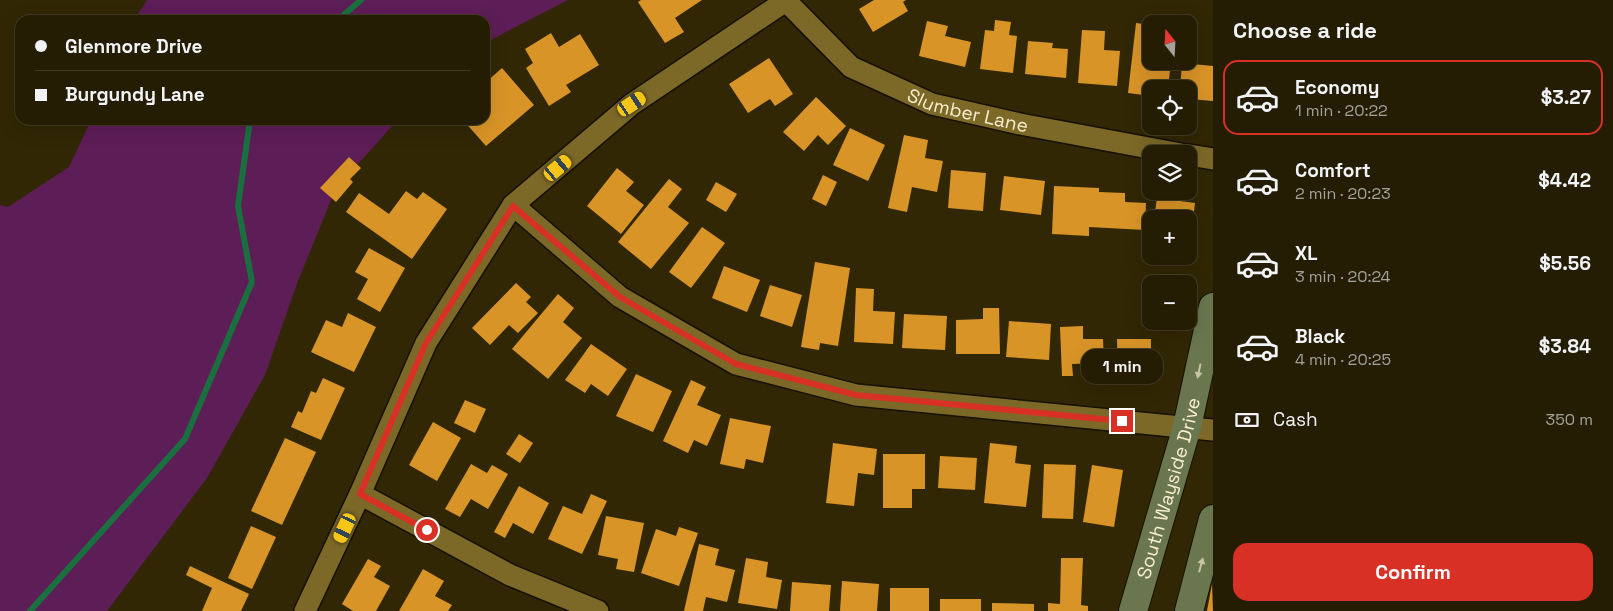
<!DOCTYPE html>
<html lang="en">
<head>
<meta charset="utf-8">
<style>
	body { margin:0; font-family:"Space Grotesk",sans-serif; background:#312a12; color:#f1f3f6; height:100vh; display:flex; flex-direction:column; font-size:19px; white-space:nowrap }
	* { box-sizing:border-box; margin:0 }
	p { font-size:16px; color:#a3a29a }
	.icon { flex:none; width:28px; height:28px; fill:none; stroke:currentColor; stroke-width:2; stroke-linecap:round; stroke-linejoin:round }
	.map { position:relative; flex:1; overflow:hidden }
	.drawer { display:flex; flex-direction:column; background:#251d03; width:400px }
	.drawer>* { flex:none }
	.banner { position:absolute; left:15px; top:15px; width:475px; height:110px; border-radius:15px; box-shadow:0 5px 20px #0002,0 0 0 1px #423b25; display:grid; align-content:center; height:110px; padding:0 20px; background:#251d03 }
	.needle { width:32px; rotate:342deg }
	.controls { position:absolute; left:1142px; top:15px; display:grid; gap:10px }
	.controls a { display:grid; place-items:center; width:55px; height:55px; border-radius:10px; background:#251d03; box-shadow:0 5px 20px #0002,0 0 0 1px #423b25; font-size:25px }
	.end { position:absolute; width:22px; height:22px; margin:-11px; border:6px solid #d93025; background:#fff; box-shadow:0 0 0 2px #fff }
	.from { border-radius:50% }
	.bubble { position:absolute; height:35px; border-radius:15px; background:#251d03; box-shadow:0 5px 20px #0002,0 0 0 1px #423b25; font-size:16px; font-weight:700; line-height:35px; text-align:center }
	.car { position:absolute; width:15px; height:30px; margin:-15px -8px; border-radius:6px; box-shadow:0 0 4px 1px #0007; background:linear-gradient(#f5c518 24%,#345 0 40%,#f5c518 0 76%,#345 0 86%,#f5c518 0) }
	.banner b { display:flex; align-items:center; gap:18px; height:48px; font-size:19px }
	.banner b+b { border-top:1px solid #423b25 }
	.banner i { width:12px; height:12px; background:#f1f3f6 }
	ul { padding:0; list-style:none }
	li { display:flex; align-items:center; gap:15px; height:75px; margin:0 10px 8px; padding:0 10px; border:2px solid transparent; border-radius:15px }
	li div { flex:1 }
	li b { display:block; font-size:19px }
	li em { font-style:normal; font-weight:700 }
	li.active { border-color:#d93025 }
	li>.icon { width:45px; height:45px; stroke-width:1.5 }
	h2 { padding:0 20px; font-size:22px; line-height:60px }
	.pay { display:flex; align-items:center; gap:12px; height:55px; padding:0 20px; font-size:19px }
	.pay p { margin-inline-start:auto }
	.cta { display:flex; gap:10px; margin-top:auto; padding:10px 20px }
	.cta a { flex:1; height:58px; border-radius:15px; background:#d93025; color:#fff; font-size:20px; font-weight:700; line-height:58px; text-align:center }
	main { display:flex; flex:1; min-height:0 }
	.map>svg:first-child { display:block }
	.green { fill:#5d1d56 }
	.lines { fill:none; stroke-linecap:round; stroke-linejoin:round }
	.stream { stroke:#19703e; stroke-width:6 }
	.building { fill:#d99427 }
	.minor-casing { stroke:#161000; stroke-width:24 }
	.secondary-casing { stroke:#161000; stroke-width:30 }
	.minor { stroke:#7c6928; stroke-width:21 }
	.secondary { stroke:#6a764e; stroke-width:28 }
	.oneway { fill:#c6c4a1 }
	.route { stroke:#d93025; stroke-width:6 }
	.labels { text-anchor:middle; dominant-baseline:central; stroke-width:5; stroke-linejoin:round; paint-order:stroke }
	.street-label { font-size:19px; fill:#f8eece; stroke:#271d00 }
</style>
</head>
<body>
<main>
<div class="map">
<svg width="1213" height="611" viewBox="0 0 1213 611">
	<rect width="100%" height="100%" fill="#312704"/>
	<!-- green -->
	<g class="green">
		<path d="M 147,0 L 568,0 L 485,43 L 485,20 L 134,20 Z"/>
		<path d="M 91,120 L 398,120 L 336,188 L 298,281 L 265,375 L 207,478 L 107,611 L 0,611 L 0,205 L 8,207 L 69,167 Z"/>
	</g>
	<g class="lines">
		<!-- stream -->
		<g class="stream">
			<path d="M 338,20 L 361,0"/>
			<path d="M 30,611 L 185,439 L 252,282 L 238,206 L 250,120"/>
		</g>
	</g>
	<!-- building -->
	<g class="building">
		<path d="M 641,0 L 702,0 L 675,18 L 684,32 L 665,43 L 638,2 Z"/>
		<path d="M 874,0 L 906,0 L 903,2 L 908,11 L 873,32 L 859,9 Z"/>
		<path d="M 995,20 L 1011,22 L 1009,35 L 1017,36 L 1013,73 L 980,69 L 985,30 L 994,31 Z"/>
		<path d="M 927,21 L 948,26 L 945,36 L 971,42 L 965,67 L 919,56 Z"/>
		<path d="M 1136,23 L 1151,25 L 1151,61 L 1171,61 L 1168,89 L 1151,89 L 1151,96 L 1128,93 Z"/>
		<path d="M 1082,30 L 1105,31 L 1104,50 L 1120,51 L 1117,86 L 1078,83 Z"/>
		<path d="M 551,33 L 559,47 L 580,34 L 599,65 L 566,85 L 571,92 L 549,106 L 526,68 L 533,63 L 525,49 Z"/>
		<path d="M 1028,41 L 1053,43 L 1052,48 L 1068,49 L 1066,78 L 1025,74 Z"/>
		<path d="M 769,58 L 793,94 L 775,106 L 770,99 L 748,113 L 729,84 Z"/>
		<path d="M 1182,63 L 1213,66 L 1213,101 L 1189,99 L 1189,89 L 1180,89 Z"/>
		<path d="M 502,68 L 534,105 L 486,146 L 463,120 L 485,120 L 485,83 Z"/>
		<path d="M 816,97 L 846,126 L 828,145 L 818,135 L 804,151 L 783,132 Z"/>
		<path d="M 850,128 L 885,145 L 868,181 L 833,165 Z"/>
		<path d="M 904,135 L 928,140 L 925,158 L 943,161 L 937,192 L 912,187 L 907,212 L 888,208 Z"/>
		<path d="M 349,157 L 361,168 L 350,179 L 353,182 L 336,202 L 320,188 Z"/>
		<path d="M 617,168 L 634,182 L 626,191 L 644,205 L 621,234 L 587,206 Z"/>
		<path d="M 951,170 L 986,173 L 983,211 L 948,208 Z"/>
		<path d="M 823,175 L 837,182 L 826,206 L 812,199 Z"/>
		<path d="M 1004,176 L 1045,181 L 1041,215 L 1000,210 Z"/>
		<path d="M 669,179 L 682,189 L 668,207 L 689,223 L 651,269 L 618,242 Z"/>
		<path d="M 716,182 L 737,194 L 726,212 L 706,200 Z"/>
		<path d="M 1054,186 L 1099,188 L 1099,192 L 1125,193 L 1125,202 L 1146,203 L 1145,230 L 1089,227 L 1089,236 L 1052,234 Z"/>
		<path d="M 406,191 L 417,199 L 423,192 L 447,209 L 412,259 L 346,212 L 359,193 L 389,214 Z"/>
		<path d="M 1157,198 L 1195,203 L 1190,242 L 1189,219 L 1154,219 Z"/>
		<path d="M 702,227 L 725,243 L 691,288 L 669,272 Z"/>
		<path d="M 369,248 L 405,268 L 380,312 L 357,299 L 368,279 L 355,272 Z"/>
		<path d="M 815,262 L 850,268 L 838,346 L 820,343 L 819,350 L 801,347 Z"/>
		<path d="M 724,266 L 760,280 L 747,312 L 712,298 Z"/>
		<path d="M 516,283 L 531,297 L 526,302 L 538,313 L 518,333 L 509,325 L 490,345 L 472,328 Z"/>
		<path d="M 770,285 L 802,295 L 792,327 L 760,316 Z"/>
		<path d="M 856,288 L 874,289 L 873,311 L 895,312 L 893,344 L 854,342 Z"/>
		<path d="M 558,294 L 574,308 L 563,322 L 582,338 L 548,379 L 512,349 Z"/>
		<path d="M 983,308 L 999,308 L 1000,354 L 956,354 L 956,320 L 983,319 Z"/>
		<path d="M 348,313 L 376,327 L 354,372 L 311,352 L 326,320 L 342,327 Z"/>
		<path d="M 904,314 L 947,316 L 945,350 L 902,348 Z"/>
		<path d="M 1009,321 L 1051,324 L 1049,360 L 1006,357 Z"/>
		<path d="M 1083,326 L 1083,339 L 1103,339 L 1104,363 L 1072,364 L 1073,376 L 1062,376 L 1060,327 Z"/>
		<path d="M 1117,339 L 1151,339 L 1151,372 L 1118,373 Z"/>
		<path d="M 591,344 L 627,369 L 608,396 L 591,384 L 585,393 L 565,380 Z"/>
		<path d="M 636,374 L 672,391 L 653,432 L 616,416 Z"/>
		<path d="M 323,378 L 345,388 L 321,440 L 291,427 L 298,411 L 302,413 L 311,391 L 316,393 Z"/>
		<path d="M 691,380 L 706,387 L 697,405 L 721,415 L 707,446 L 694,440 L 688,453 L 663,441 Z"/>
		<path d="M 465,400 L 486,409 L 475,433 L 454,423 Z"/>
		<path d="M 730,418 L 771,426 L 763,463 L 746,459 L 744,469 L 720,464 Z"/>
		<path d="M 433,422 L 461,438 L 437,481 L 409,465 Z"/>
		<path d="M 519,434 L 533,443 L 520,463 L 506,454 Z"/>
		<path d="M 285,438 L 316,452 L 282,525 L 251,511 Z"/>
		<path d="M 833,443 L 877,449 L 874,475 L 858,473 L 854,506 L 826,503 Z"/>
		<path d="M 990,443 L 1017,446 L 1015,463 L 1031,465 L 1026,507 L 984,503 Z"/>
		<path d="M 883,454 L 925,454 L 925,489 L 912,489 L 912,508 L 883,508 Z"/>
		<path d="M 940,456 L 977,458 L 975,490 L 938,488 Z"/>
		<path d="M 471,464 L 487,473 L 492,465 L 508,474 L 488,509 L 471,499 L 460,517 L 445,509 Z"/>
		<path d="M 1044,464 L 1076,465 L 1073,519 L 1042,518 Z"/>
		<path d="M 1092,465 L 1123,470 L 1114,527 L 1083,522 Z"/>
		<path d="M 519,486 L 549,503 L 533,534 L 513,523 L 505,538 L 494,532 Z"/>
		<path d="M 591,494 L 607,501 L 582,554 L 548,539 L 563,506 L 582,514 Z"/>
		<path d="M 606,516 L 644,523 L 634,572 L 616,569 L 618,559 L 598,555 Z"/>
		<path d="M 251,526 L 276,537 L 252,589 L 228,578 Z"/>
		<path d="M 679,527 L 698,533 L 679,586 L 641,573 L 656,529 L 676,536 Z"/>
		<path d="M 699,544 L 719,549 L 715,565 L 735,570 L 727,602 L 706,597 L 703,611 L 684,611 Z"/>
		<path d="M 746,558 L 768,562 L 766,577 L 782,580 L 777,609 L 738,603 Z"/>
		<path d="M 1061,558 L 1083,558 L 1081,605 L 1088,606 L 1088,611 L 1048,611 L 1048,603 L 1060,604 Z"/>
		<path d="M 368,559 L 381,566 L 374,577 L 390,586 L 376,611 L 353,611 L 342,604 Z"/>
		<path d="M 190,566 L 249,594 L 241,611 L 202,611 L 212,588 L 186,575 Z"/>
		<path d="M 423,569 L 444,581 L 435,596 L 452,605 L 448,611 L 399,611 Z"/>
		<path d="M 842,581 L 879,584 L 877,611 L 840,611 Z"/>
		<path d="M 792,582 L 831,585 L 829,611 L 790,611 Z"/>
		<path d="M 1212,584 L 1213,611 L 1207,611 Z"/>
		<rect x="890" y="588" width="39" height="23"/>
		<rect x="940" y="599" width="41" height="12"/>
		<path d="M 992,603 L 1034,604 L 1034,611 L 992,611 Z"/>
	</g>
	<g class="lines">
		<defs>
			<g id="minor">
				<path id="s1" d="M 786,1 L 851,67 L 932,104 L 1020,124 L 1181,154"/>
				<path d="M 1189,155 L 1213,159"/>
				<path d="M 513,205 L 620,297 L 736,364 L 856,395 L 1213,430"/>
				<path d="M 360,494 L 510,575 L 598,611"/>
				<path d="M 305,611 L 360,494 L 426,343 L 513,205 L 632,104 L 787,0"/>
			</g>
			<g id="secondary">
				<path id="s2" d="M 1133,611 L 1187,427 L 1213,307"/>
				<path d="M 1189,611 L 1213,519"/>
			</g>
		</defs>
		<!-- minor casing -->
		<use href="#minor" class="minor-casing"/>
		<!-- secondary casing -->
		<use href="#secondary" class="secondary-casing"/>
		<!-- minor -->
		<use href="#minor" class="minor"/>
		<!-- secondary -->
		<use href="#secondary" class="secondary"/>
	</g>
	<!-- one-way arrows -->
	<defs><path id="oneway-solid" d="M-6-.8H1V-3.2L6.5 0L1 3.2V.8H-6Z" transform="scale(1.25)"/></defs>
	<g class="oneway">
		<use href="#oneway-solid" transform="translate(1199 371) rotate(102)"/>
		<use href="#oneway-solid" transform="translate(1201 565) rotate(-75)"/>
	</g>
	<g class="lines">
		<!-- route -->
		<path class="route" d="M 427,530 L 360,494 L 426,343 L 513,206 L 620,297 L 736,364 L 856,395 L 1122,421"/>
	</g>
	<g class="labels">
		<!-- street labels -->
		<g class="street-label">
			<text stroke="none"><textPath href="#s1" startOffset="218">Slumber Lane</textPath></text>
			<text stroke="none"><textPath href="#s2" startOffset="128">South Wayside Drive</textPath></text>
		</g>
	</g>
</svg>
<div class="controls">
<a><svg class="needle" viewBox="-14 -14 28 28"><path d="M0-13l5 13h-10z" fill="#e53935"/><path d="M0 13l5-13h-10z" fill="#a3a29a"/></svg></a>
<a><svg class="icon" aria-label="locate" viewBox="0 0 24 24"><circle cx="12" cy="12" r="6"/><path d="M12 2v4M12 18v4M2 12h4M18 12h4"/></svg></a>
<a><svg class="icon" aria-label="layers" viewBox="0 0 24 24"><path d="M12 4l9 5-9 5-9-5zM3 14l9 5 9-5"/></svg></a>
<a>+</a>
<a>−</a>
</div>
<i class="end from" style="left:427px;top:530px"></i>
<i class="end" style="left:1122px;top:421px"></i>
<div class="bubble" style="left:1081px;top:349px;width:82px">1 min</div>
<i class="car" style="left:632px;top:104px;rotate:56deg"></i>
<i class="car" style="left:558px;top:168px;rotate:50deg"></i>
<i class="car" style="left:345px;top:528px;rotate:205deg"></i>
<div class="banner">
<b><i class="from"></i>Glenmore Drive</b>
<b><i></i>Burgundy Lane</b>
</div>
</div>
<section class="drawer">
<h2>Choose a ride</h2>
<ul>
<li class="active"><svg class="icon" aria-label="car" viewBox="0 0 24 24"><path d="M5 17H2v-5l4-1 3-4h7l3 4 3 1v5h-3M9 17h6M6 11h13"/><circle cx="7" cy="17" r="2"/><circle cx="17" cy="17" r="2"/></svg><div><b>Economy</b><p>1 min · 20:22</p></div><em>$3.27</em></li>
<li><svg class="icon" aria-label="car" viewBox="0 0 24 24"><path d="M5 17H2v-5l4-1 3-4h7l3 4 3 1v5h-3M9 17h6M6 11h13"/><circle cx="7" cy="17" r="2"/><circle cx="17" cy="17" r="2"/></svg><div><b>Comfort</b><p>2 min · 20:23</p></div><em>$4.42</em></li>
<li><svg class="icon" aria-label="car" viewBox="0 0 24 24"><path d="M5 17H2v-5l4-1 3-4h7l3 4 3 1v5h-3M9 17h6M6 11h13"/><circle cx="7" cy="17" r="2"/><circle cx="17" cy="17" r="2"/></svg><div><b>XL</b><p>3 min · 20:24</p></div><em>$5.56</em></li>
<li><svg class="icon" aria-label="car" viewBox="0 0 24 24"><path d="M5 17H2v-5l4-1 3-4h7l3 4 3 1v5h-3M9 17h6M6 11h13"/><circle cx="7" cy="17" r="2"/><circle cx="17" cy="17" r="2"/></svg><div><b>Black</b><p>4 min · 20:25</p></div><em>$3.84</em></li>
</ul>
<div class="pay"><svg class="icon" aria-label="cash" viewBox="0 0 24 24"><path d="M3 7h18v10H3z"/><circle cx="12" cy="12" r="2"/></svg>Cash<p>350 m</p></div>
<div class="cta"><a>Confirm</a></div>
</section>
</main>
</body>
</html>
